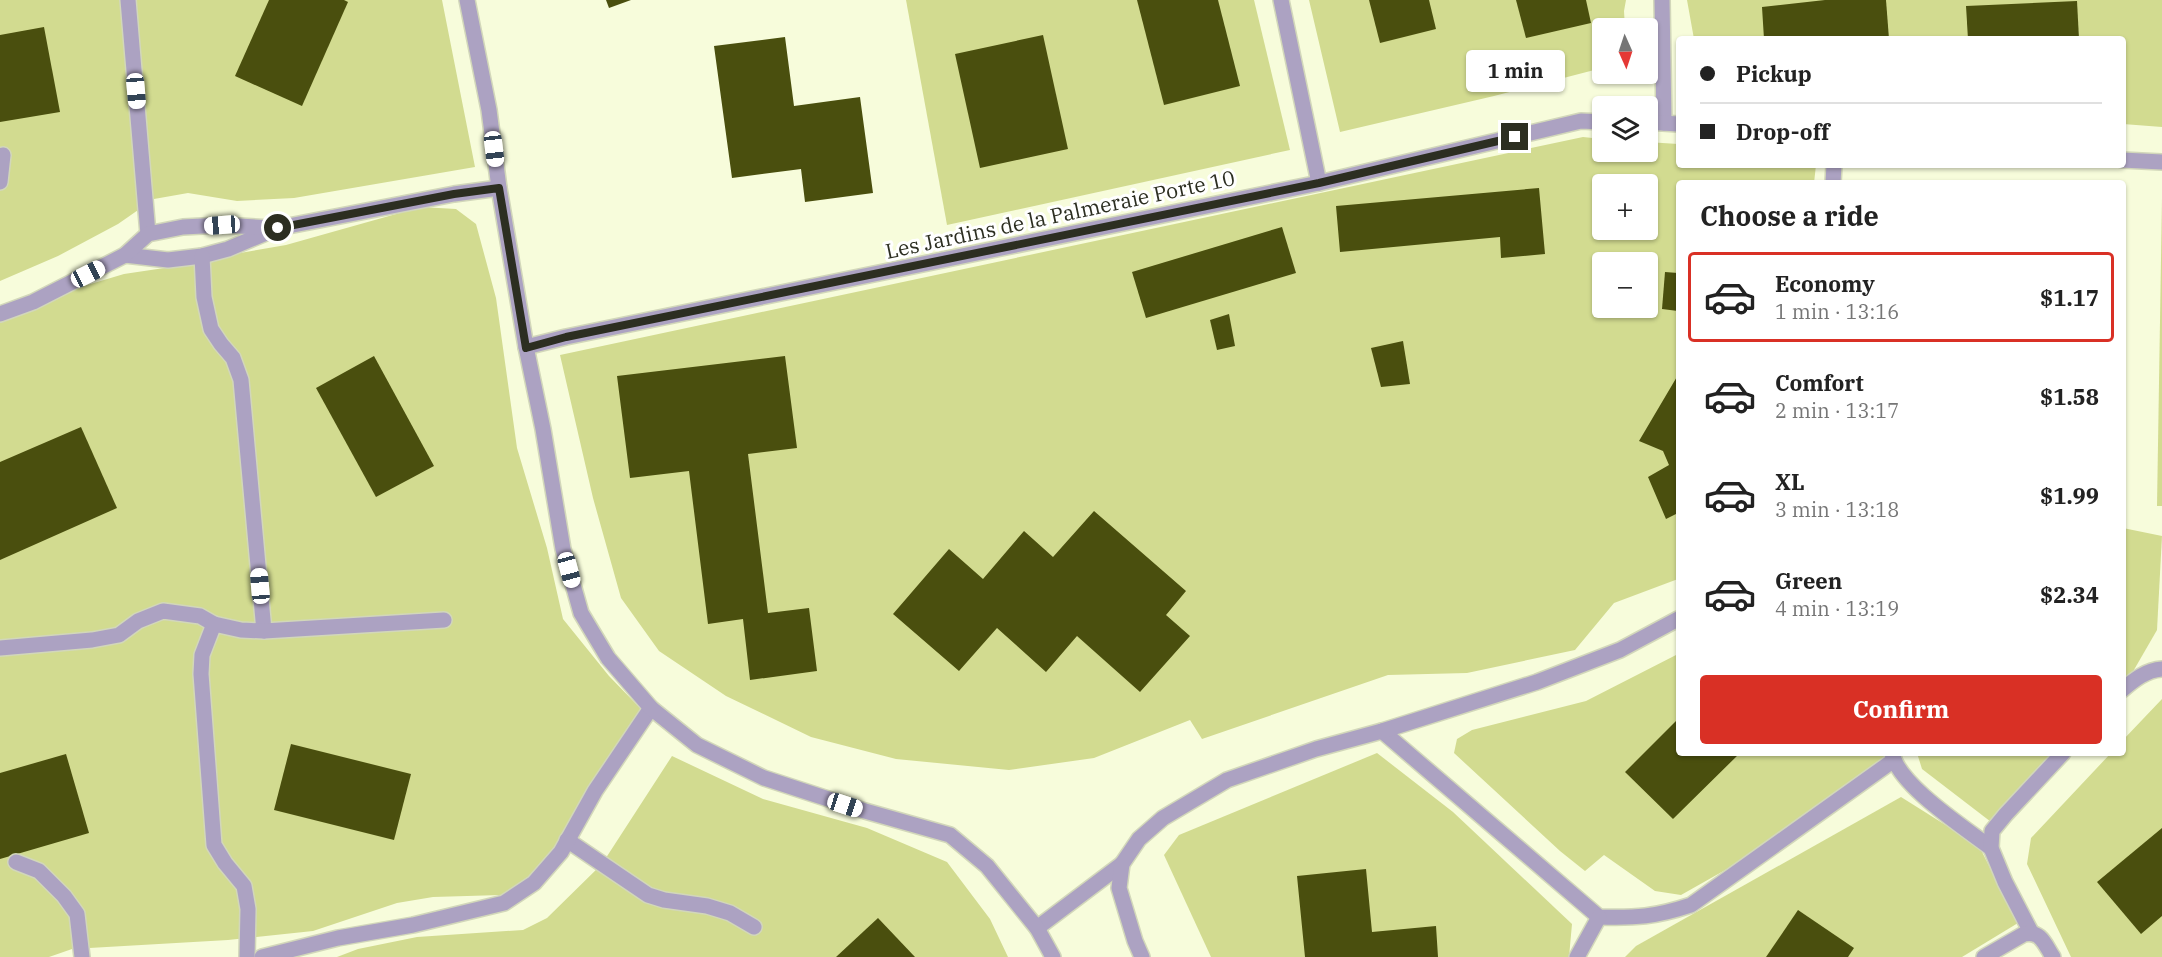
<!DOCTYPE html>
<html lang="en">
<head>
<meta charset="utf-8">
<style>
	body { margin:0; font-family:"IBM Plex Serif",serif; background:#f6f6f6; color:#222; height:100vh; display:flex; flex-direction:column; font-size:22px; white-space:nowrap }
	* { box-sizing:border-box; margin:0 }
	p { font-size:20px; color:#767676 }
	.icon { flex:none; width:33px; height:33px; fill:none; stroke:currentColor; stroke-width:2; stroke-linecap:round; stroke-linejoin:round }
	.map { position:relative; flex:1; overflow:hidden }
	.side { position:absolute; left:1676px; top:180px; width:450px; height:576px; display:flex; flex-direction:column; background:#fff; border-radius:6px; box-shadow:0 2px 4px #0004 }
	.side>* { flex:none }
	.top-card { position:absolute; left:1676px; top:36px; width:450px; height:132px; border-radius:6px; box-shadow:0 2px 4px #0004; display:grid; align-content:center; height:132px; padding:0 24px; background:#fff }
	.needle { width:39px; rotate:177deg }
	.controls { position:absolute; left:1592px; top:18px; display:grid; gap:12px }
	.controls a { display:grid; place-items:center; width:66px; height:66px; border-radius:6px; background:#fff; box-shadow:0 2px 4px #0004; font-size:30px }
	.end { position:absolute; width:27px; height:27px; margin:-14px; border:8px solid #2c2e21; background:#fff; box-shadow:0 0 0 3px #fff }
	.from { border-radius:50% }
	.bubble { position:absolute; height:42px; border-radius:6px; background:#fff; box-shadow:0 2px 4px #0004; font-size:20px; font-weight:700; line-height:42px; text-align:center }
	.car { position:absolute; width:18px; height:36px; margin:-18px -9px; border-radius:8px; box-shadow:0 0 4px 2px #0007; background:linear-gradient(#fff 24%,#345 0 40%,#fff 0 76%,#345 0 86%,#fff 0) }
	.top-card b { display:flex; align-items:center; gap:21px; height:57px; font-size:22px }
	.top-card b+b { border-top:2px solid #e0e0e0 }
	.top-card i { width:15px; height:15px; background:#222 }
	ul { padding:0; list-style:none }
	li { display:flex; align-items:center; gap:18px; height:90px; margin:0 12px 9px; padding:0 12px; border:3px solid transparent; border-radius:6px }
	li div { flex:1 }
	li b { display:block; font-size:22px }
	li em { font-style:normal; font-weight:700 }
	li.current { border-color:#d93025 }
	li>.icon { width:54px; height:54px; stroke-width:1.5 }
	h2 { padding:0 24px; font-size:27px; line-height:72px }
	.cta { display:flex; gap:12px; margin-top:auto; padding:12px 24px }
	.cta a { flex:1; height:69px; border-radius:6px; background:#d93025; color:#fff; font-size:24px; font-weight:700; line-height:69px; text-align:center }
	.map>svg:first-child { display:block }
	.green { fill:#d2db90; fill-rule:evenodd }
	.building { fill:#4a4f0e }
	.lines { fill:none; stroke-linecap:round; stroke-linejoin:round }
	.minor-casing { stroke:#d2d7ba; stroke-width:18 }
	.tertiary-casing { stroke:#d2d7ba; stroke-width:18 }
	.minor { stroke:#aca2c2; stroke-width:15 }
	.tertiary { stroke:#aca2c2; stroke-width:15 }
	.route { stroke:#2c2e21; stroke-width:8 }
	.labels { text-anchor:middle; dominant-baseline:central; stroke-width:6; stroke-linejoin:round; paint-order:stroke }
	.street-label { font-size:21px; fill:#2c2e21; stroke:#fff }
</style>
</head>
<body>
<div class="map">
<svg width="2162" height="957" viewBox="0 0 2162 957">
	<rect width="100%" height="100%" fill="#f7fcdb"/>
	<!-- green -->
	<g class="green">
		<path d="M 0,0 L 442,0 L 475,167 L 294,198 L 237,201 L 188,193 L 154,199 L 118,224 L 58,256 L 0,281 Z"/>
		<path d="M 906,0 L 1254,0 L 1290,150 L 947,225 Z"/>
		<path d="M 1309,0 L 1626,0 L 1624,11 L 1625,28 L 1602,28 L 1602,68 L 1494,96 L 1340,132 Z"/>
		<path d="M 1687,0 L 2162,0 L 2162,127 L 2123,124 L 2122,39 L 1694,39 Z"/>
		<path d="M 1583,137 L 1602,139 L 1602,152 L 1647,152 L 1647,142 L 1678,144 L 1678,165 L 1816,165 L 1814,183 L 1678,183 L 1678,579 L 1614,603 L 1575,650 L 1467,673 L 1388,675 L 1202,739 L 1190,720 L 1094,758 L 1009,770 L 896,759 L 811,737 L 726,696 L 659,651 L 621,598 L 593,498 L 560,355 ZM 1602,184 L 1647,184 L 1647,230 L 1602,230 ZM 1602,262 L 1647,262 L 1647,308 L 1602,308 Z"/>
		<path d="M 2162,198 L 2162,506 L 2157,506 Z"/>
		<path d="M 421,207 L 456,209 L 476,224 L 496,298 L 517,448 L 547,548 L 563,619 L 609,676 L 642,710 L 555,849 L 524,881 L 501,895 L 433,897 L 397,903 L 313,931 L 228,940 L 72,949 L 49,957 L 0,957 L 0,315 L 57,294 L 124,274 L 191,264 L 217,257 L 286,245 Z"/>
		<path d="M 2123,528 L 2162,536 L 2157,630 L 2131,675 L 2123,684 Z"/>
		<path d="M 1678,654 L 1678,753 L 1893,753 L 1766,847 L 1681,895 L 1655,891 L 1604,855 L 1585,871 L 1560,851 L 1454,753 L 1457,739 L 1472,730 L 1586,701 Z"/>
		<path d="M 2162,699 L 2162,957 L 2071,957 L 2027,864 L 2031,838 L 2111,753 L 2122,753 L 2123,740 Z"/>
		<path d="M 1377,753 L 1453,812 L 1572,924 L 1569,957 L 1211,957 L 1164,855 L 1179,835 Z"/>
		<path d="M 1917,753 L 2060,753 L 1995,825 L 1922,769 Z"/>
		<path d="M 672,756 L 763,799 L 867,828 L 947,862 L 990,919 L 1008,957 L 337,957 L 358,949 L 417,937 L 523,930 L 547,918 L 602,864 Z"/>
		<path d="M 1901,797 L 1979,846 L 2018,923 L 1962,957 L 1625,957 L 1636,946 Z"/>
	</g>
	<!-- building -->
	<g class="building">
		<path d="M 269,0 L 344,0 L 348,2 L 302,106 L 235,76 Z"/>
		<path d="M 606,0 L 631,0 L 609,8 Z"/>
		<path d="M 1137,0 L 1218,0 L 1240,86 L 1164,105 Z"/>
		<path d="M 1369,0 L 1429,0 L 1436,29 L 1380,43 Z"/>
		<path d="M 1516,0 L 1586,0 L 1591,23 L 1526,38 Z"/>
		<path d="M 1825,0 L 1886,0 L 1889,39 L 1764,39 L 1762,7 Z"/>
		<path d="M 2077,1 L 2079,39 L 1968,39 L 1966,6 Z"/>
		<path d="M 44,27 L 60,112 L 0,122 L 0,35 Z"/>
		<path d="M 1043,35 L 1068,149 L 980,168 L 955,54 Z"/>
		<path d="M 785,37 L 794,106 L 860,97 L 873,193 L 805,202 L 801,169 L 732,178 L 714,46 Z"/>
		<path d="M 1539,188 L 1545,254 L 1501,258 L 1500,237 L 1340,252 L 1336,206 Z"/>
		<path d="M 1282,227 L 1296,273 L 1146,318 L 1132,272 Z"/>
		<path d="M 1665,272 L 1678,273 L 1678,311 L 1662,309 Z"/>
		<path d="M 1229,314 L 1235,346 L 1217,350 L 1210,320 Z"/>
		<path d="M 1403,341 L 1410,384 L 1381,387 L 1371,348 Z"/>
		<path d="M 374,356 L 434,466 L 376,497 L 316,388 Z"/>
		<path d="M 785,356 L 797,448 L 748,454 L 768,613 L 809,608 L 817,671 L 750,680 L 743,619 L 708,624 L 689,471 L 630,478 L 617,376 Z"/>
		<path d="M 1678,375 L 1678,513 L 1666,519 L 1648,477 L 1669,465 L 1663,451 L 1639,441 Z"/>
		<path d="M 81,427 L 117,508 L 0,560 L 0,462 Z"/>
		<path d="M 1094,511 L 1186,591 L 1166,615 L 1190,636 L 1140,692 L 1077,636 L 1046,672 L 997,628 L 959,671 L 893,614 L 949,549 L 983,579 L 1024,531 L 1053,557 Z"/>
		<path d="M 1678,719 L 1678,753 L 1740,753 L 1673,819 L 1625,772 Z"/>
		<path d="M 291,744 L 411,774 L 394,840 L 274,810 Z"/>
		<path d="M 66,754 L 89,833 L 0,859 L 0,773 Z"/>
		<path d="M 2162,828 L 2162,916 L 2141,934 L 2097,882 Z"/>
		<path d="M 1366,869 L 1372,932 L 1436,926 L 1438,957 L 1305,957 L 1297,876 Z"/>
		<path d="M 1798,910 L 1854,948 L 1848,957 L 1766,957 Z"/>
		<path d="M 878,918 L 915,957 L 836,957 Z"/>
	</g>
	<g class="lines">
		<defs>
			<g id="minor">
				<path d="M 128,0 L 148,234"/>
				<path d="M 1281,0 L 1319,183"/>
				<path d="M 1662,0 L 1664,123"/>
				<path d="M 1647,122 L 1678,124"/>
				<path d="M 2122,160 L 2162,162"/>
				<path d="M 0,182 L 3,155"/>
				<path d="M 1833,183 L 1834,165"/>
				<path d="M 125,255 L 168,260 L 202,256 L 228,249 L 278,228 L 454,194 L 499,188"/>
				<path d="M 202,256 L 204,297 L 211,329 L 221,344 L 233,358 L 241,380 L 264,631"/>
				<path d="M 0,314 L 33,302 L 125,255 L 148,234 L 183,227 L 222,225 L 272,228"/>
				<path d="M 526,347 L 566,337 L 1319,183 L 1581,121 L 1602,122"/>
				<path d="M 0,648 L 92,640 L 119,635 L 138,621 L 163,611 L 200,616 L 214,624"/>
				<path d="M 2122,690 C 2134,680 2146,670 2162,669"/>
				<path d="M 1382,731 L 1599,917 C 1636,918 1655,917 1691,905 L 1894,760"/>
				<path d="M 1892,753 C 1898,785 1965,828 1991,848"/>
				<path d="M 567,840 L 648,895 L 664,900 L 707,906 L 730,913 L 754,927"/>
				<path d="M 16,862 L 39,871 L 64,896 L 77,914 L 82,957"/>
				<path d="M 1037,928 L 1122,864"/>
				<path d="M 2031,932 L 2005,882 L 1991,848 L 1992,831 L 2006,814 L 2063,753"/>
				<path d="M 247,957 L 248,909 L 244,886 L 225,863 L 214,845 L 201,674 L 202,655 L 214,624 L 241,630 L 264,631 L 444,620"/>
				<path d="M 262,957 L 338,938 L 413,925 L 504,903 L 534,883 L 561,852 L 595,791 L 651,708"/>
				<path d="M 1142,957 L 1135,941 L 1119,888 L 1122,864 L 1139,839 L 1163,818 L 1227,780 L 1316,749 L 1382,731 L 1537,682 L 1620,650 L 1678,619"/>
				<path d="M 1577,957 L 1599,917"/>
				<path d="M 1984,957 L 2024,934 C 2041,930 2045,945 2053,957"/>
			</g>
			<path id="tertiary" d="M 467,0 L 489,110 L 499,188 L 526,347 L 543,429 L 563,549 L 581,613 L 608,658 L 651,708 L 697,745 L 764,778 L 865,811 L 950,835 L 987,866 L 1037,928 L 1053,957"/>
		</defs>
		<!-- minor casing -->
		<use href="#minor" class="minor-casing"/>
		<!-- tertiary casing -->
		<use href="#tertiary" class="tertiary-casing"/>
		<!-- minor -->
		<use href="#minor" class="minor"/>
		<!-- tertiary -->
		<use href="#tertiary" class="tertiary"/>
	</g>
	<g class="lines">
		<!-- route -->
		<path class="route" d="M 278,228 L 454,194 L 499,188 L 526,348 L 566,337 L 1319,183 L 1515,137"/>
	</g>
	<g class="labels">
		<!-- street labels -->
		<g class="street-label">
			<text transform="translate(1060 214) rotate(-12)">Les Jardins de la Palmeraie Porte 10</text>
		</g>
	</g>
</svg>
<div class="controls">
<a><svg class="needle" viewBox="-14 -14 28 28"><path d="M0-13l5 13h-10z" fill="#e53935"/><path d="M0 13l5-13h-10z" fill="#767676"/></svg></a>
<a><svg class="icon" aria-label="layers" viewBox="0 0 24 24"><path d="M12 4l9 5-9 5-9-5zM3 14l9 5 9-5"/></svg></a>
<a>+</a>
<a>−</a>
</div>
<i class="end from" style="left:278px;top:228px"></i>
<i class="end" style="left:1515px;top:137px"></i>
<div class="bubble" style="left:1466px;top:50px;width:99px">1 min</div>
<i class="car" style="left:136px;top:91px;rotate:175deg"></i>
<i class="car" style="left:494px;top:149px;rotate:173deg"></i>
<i class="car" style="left:222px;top:225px;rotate:266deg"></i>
<i class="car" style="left:88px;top:274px;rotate:63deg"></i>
<i class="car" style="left:569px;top:570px;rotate:165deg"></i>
<i class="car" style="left:260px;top:586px;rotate:355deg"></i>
<i class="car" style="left:845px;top:805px;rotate:108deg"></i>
<div class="top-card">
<b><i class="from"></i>Pickup</b>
<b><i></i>Drop-off</b>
</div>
<section class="side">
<h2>Choose a ride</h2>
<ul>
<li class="current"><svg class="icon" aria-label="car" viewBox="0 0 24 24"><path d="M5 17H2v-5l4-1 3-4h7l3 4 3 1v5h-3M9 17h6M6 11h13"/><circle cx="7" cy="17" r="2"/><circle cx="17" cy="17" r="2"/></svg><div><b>Economy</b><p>1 min · 13:16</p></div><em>$1.17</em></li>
<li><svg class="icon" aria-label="car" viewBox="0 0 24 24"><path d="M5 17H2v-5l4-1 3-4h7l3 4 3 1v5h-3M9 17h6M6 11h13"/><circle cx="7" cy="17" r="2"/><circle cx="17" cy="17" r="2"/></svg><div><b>Comfort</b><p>2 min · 13:17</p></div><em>$1.58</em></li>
<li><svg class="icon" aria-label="car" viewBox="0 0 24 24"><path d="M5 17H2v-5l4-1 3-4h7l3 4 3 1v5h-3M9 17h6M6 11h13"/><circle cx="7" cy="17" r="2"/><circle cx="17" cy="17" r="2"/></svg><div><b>XL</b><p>3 min · 13:18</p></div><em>$1.99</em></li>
<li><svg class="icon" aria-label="car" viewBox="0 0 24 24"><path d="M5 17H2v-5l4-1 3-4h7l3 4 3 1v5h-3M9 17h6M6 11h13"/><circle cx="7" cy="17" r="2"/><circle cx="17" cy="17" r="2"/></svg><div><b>Green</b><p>4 min · 13:19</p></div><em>$2.34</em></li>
</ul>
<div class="cta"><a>Confirm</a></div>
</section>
</div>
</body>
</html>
